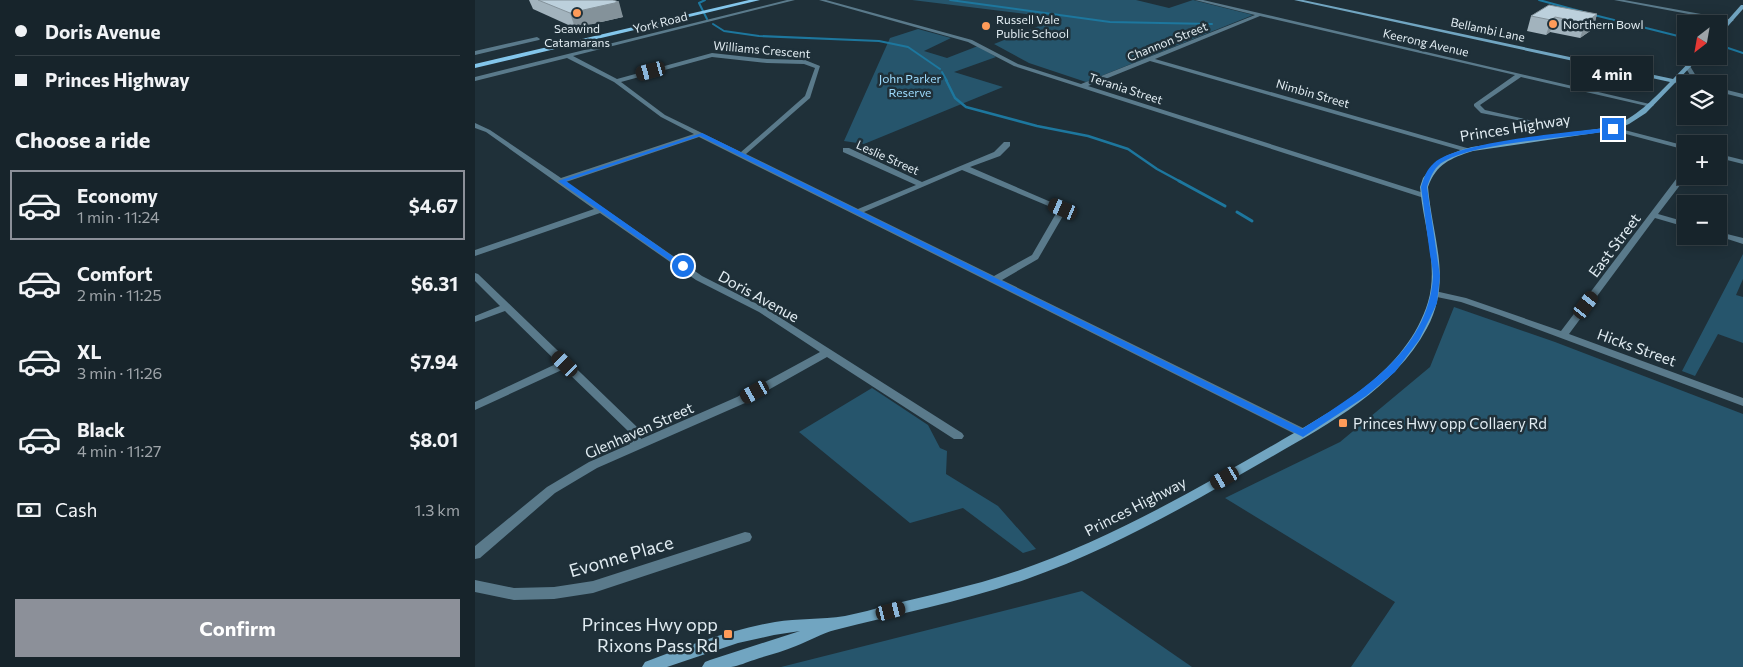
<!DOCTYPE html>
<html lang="en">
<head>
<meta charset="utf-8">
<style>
	body { margin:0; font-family:Commissioner,sans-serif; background:#202c33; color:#f1f3f6; height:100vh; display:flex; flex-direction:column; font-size:19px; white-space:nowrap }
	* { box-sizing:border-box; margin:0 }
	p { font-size:16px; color:#9ea4a9 }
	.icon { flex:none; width:28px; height:28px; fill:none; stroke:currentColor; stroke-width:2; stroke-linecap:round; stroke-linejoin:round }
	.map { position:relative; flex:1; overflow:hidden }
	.sheet { display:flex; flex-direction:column; background:#17242b; width:475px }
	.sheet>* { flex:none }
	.hud { display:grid; align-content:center; height:110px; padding:0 15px; background:#17242b }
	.needle { width:32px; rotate:211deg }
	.controls { position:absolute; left:1202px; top:15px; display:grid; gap:10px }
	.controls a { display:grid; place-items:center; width:50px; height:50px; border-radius:0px; background:#17242b; box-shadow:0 2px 12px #0003,0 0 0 1px #364147; font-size:25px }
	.end { position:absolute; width:22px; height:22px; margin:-11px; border:6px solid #1a73e8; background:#fff; box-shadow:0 0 0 2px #fff }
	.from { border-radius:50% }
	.bubble { position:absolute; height:35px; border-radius:0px; background:#17242b; box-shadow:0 2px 12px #0003,0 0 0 1px #364147; font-size:16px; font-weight:700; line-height:35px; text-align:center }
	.car { position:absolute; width:15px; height:30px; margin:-15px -8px; border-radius:6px; box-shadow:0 0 4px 1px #0007; background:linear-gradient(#222 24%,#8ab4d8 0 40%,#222 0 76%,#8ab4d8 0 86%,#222 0) }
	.hud b { display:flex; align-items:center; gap:18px; height:48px; font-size:19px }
	.hud b+b { border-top:1px solid #364147 }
	.hud i { width:12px; height:12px; background:#f1f3f6 }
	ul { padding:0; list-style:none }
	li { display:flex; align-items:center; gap:15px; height:70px; margin:0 10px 8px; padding:0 5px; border:2px solid transparent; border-radius:0px }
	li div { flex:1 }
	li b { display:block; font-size:19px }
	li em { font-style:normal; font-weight:700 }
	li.selected { border-color:#8c9099 }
	li>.icon { width:45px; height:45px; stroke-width:1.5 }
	h2 { padding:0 15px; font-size:22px; line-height:60px }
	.pay { display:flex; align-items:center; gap:12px; height:55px; padding:0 15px; font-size:19px }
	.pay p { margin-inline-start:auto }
	.action { display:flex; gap:10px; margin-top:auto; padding:10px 15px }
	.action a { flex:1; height:58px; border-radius:0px; background:#8c9099; color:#fff; font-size:20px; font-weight:700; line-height:58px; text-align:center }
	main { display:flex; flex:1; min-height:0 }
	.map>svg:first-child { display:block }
	.green { fill:#26556c }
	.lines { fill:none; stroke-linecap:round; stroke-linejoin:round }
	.stream-far2 { stroke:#1d779e; stroke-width:2 }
	.stream-far1 { stroke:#1d779e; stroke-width:2.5 }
	.stream { stroke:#1d779e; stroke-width:3 }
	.minor { fill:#5a7a8b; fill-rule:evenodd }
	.secondary { fill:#71a5c1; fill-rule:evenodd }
	.primary { fill:#83c6eb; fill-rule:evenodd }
	.wall { fill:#a2b3bd }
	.shaded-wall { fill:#84929a }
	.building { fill:#bcd0dc; stroke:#84929a }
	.route { fill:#1a73e8 }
	.poi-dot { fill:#fe9b59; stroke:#1f3039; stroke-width:2 }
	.labels { text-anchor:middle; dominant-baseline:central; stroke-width:5; stroke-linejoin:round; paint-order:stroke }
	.far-poi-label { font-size:12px; fill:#e1ecf2; stroke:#1f3039; text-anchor:start }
	.far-street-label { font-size:12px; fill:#e1ecf2; stroke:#1f3039 }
	.far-park-label { font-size:12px; fill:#9ddafc; stroke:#1f3039 }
	.street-label { font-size:15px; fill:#e1ecf2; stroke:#1f3039 }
	.poi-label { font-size:15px; fill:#e1ecf2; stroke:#1f3039; text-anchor:start }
	.near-street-label { font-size:18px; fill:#e1ecf2; stroke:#1f3039 }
	.near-poi-label { font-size:18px; fill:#e1ecf2; stroke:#1f3039; text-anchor:end }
</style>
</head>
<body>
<main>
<section class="sheet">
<div class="hud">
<b><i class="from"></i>Doris Avenue</b>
<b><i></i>Princes Highway</b>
</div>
<h2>Choose a ride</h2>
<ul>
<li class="selected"><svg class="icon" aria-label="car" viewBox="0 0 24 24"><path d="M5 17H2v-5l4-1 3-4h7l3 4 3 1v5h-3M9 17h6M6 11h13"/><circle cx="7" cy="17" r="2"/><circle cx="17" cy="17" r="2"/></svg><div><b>Economy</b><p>1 min · 11:24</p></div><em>$4.67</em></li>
<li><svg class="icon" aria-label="car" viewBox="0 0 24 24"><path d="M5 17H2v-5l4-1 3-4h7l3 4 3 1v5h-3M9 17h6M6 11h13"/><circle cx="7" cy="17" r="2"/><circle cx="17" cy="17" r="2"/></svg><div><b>Comfort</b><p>2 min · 11:25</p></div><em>$6.31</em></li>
<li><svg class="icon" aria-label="car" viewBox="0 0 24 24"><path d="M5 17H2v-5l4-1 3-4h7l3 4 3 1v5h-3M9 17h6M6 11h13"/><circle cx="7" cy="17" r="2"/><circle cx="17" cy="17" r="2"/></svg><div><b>XL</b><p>3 min · 11:26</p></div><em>$7.94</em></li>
<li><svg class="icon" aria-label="car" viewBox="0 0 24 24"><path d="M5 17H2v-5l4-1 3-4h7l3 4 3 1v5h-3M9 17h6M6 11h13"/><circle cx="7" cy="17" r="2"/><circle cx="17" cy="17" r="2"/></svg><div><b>Black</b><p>4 min · 11:27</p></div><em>$8.01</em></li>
</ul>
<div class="pay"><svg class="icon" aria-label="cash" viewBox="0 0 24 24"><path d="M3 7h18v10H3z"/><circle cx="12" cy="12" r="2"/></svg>Cash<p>1.3 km</p></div>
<div class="action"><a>Confirm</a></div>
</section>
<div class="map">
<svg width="1268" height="667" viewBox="0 0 1268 667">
	<rect width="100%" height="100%" fill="#1f3039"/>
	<!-- green -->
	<g class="green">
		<path d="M 437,0 L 661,0 L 694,8 L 718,0 L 778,15 L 611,82 L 554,63 L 519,44 L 584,18 Z"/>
		<path d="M 443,29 L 476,38 L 449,51 L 472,58 L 503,46 L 521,57 L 479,72 L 528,87 L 389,144 L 369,141 L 415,38 Z"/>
		<path d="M 1268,254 L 1268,279 L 1261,295 L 1268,297 L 1268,343 L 1243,334 L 1220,376 L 1207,371 Z"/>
		<path d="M 979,307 L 1080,342 L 1268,414 L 1268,667 L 876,667 L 920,602 L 750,498 L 865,442 L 955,367 Z"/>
		<path d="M 397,388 L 453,425 L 465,448 L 472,451 L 471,474 L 523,506 L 561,549 L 548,553 L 488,508 L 435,523 L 324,432 Z"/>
		<path d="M 607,591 L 717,667 L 306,667 Z"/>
	</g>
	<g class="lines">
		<!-- stream-far2 -->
		<g class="stream-far2">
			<path d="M 230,0 L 224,3 L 232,19"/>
			<path d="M 475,0 L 635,22 L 737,24"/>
			<path d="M 1064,0 L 1112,13"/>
			<path d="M 1119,15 L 1211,38"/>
			<path d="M 238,24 L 249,31 L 284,36 L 404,41 L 433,47 L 465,69"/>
			<path d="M 1247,46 L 1268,53"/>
			<path d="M 467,72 L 472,81"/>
		</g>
		<!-- stream-far1 -->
		<path class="stream-far1" d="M 471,80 L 480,98 L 491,107 L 562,126 L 613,136 L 653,149 L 682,169 L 706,182"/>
		<!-- stream -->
		<g class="stream">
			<path d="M 704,181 L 750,206"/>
			<path d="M 762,212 L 777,221"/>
		</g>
		<!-- minor -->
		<g class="minor">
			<path d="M 312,0 L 320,0 L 98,56 L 142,79 L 237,53 L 292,59 L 330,60 L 345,66 L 335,98 L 271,154 L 383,209 L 441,185 L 368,152 L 368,148 L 374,148 L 447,182 L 519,152 L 529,142 L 535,142 L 535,146 L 525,156 L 495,167 L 592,209 L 563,259 L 527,280 L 832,430 L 834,433 L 832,436 L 824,436 L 224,137 L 91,182 L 227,276 L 290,308 L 487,433 L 489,436 L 487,439 L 479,439 L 352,357 L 270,403 L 122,468 L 80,493 L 5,558 L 0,559 L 0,546 L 72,487 L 114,462 L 155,444 L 153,431 L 89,369 L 0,410 L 0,402 L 83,363 L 30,311 L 0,322 L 0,316 L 25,306 L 0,281 L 0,273 L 3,274 L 162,427 L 166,439 L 262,397 L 345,352 L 284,312 L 221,280 L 125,213 L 0,256 L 0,250 L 119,209 L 11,132 L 0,128 L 0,123 L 15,130 L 86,178 L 219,134 L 186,117 L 139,82 L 92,58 L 0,81 L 0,77 ZM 237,57 L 292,63 L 329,64 L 340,68 L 330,96 L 266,152 L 190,115 L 146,82 ZM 487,170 L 583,210 L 557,255 L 519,276 L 389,212 Z"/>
			<path d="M 344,0 L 351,0 L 497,40 L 543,64 L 606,84 L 780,15 L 720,0 L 728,0 L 1179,105 L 1176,107 L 1046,77 L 1005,105 L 1010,110 L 1067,123 L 1067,125 L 1006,113 L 999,106 L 999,104 L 1040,75 L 785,16 L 680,59 L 999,150 L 992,152 L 675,61 L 613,86 L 952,194 L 953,196 L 949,198 L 539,66 L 493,42 Z"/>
			<path d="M 1139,0 L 1149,0 L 1259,20 L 1256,22 Z"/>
			<path d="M 62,37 L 65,39 L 64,40 L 0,55 L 0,51 Z"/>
			<path d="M 1211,66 L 1215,66 L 1221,76 L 1234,84 C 1221,84 1216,77 1210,67 Z"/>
			<path d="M 1200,79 L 1214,83 L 1215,84 L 1211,84 L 1211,86 L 1198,82 L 1197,81 Z"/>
			<path d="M 1244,88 L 1268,94 L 1268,98 L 1244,92 Z"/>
			<path d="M 1138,127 L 1211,146 L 1211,150 L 1136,130 L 1135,129 Z"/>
			<path d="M 1244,154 L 1268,160 L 1268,164 L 1244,158 Z"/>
			<path d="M 1208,170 L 1211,170 L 1212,176 L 1183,214 L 1211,222 L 1211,227 L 1180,218 L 1094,334 L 1268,398 L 1268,406 L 1024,315 L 986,302 L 957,296 L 955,294 L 960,291 L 991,298 L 1086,331 Z"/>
			<path d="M 1244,232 L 1268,238 L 1268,244 L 1243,236 Z"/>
			<path d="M 270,532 L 275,533 L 277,537 L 275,541 L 118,593 L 79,599 L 39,600 L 0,592 L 0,580 L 39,588 L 79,587 L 118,581 Z"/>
		</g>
		<!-- secondary -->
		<g class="secondary">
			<path d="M 819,0 L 828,0 L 1198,79 L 1220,56 L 1226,56 L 1171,113 L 1154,124 L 1140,130 L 998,151 C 976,158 961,164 953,187 C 957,237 978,280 952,328 C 919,389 855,423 798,456 C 718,502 639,548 552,579 C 490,601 424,614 360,630 C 348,633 334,641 321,646 C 307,652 293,655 279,660 C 272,662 264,666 256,667 C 247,667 237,667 227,667 L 230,662 L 235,660 L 325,631 L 299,635 L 263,643 L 192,667 L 167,667 L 170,662 C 212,646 255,630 300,622 C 323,618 346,620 370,616 C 385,613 399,609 414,605 C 445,598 476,590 507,582 C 613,552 707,497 802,443 C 861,409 932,371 953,302 C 964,265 948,224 945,187 L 948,178 L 959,164 L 971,156 L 986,150 L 997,147 L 1136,127 C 1163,116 1175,102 1195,82 Z"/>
			<path d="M 1266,5 L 1268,5 L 1268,9 L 1246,34 L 1244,35 L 1244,30 Z"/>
		</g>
		<!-- primary -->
		<path class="primary" d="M 274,0 L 285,0 L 0,68 L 0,64 Z"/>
	</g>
	<!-- wall -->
	<g class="wall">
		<path d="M 54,0 L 138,0 L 148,17 L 100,28 L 58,9 Z"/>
		<path d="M 1122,14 L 1118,29 L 1105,38 L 1075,32 L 1071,35 L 1052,31 L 1056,16 Z"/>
	</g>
	<!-- shaded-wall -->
	<g class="shaded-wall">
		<path d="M 144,2 L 148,17 L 100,28 L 95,13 Z"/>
		<path d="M 1122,14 L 1118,29 L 1105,38 L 1110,23 Z"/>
		<path d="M 1080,17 L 1075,32 L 1071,35 L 1076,20 Z"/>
	</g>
	<!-- building -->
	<g class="building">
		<path d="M 63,0 L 138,0 L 144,2 L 95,13 Z"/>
		<path d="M 1074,5 L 1122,14 L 1110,23 L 1080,17 L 1076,20 L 1056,16 Z"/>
	</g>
	<!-- route -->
	<path class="route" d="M 1138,127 L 1140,130 C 1101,138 988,142 963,166 C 957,172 955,179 952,187 L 965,276 L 962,303 L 955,318 L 944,340 L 920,372 L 891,396 L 828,437 L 225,136 L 91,181 L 210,265 L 210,268 L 205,268 L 83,181 L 227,133 L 827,429 C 884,393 953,352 958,277 C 958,267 955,257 954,247 C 951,227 949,207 946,187 C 949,178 951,170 959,163 C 983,141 1100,132 1138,127 Z"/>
	<!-- markers -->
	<g class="poi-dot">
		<circle cx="102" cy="13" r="5"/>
		<circle cx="1078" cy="24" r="5"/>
		<circle cx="511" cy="26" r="5"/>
		<rect x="863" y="418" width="10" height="10" rx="2.5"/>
		<rect x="248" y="629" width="10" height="10" rx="2.5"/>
	</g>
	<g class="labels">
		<!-- far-poi labels -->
		<g class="far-poi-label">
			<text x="521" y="19">Russell Vale<tspan x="521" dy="14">Public School</tspan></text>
			<text x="1088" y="24">Northern Bowl</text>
			<text x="102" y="28" text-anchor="middle">Seawind<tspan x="102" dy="14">Catamarans</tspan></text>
		</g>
		<!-- far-street labels -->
		<g class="far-street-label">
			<text transform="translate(185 22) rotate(-14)">York Road</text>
			<text transform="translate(1013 29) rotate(12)">Bellambi Lane</text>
			<text transform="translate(692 41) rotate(-22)">Channon Street</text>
			<text transform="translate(951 42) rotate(13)">Keerong Avenue</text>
			<text transform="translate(287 49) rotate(5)">Williams Crescent</text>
			<text transform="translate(651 88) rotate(18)">Terania Street</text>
			<text transform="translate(838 93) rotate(16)">Nimbin Street</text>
			<text transform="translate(413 157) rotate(24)">Leslie Street</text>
		</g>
		<!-- far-park labels -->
		<g class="far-park-label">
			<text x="435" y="78">John Parker<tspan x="435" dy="14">Reserve</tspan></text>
		</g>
		<!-- street labels -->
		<g class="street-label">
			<text transform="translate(1040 127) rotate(-9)">Princes Highway</text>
			<text transform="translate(1139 245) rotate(-53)">East Street</text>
			<text transform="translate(284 296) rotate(29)">Doris Avenue</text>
			<text transform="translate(1162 347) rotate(20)">Hicks Street</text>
			<text transform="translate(164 430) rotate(-24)">Glenhaven Street</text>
			<text transform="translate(660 506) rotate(-27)">Princes Highway</text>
		</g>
		<!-- poi labels -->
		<g class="poi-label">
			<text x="878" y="423">Princes Hwy opp Collaery Rd</text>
		</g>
		<!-- near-street labels -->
		<g class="near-street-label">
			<text transform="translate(146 556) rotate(-16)">Evonne Place</text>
		</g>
		<!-- near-poi labels -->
		<g class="near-poi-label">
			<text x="243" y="624">Princes Hwy opp<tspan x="243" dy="21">Rixons Pass Rd</tspan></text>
		</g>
	</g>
</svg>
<div class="controls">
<a><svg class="needle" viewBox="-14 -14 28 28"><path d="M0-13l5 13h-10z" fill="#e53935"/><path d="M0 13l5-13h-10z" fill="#9ea4a9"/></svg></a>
<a><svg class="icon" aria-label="layers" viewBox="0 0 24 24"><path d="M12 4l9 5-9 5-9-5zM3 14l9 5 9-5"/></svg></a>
<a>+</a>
<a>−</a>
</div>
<i class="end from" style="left:208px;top:266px"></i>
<i class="end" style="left:1138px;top:129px"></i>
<div class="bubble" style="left:1096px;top:56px;width:82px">4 min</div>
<i class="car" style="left:176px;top:71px;rotate:255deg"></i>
<i class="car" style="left:588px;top:209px;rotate:293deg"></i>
<i class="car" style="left:1111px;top:305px;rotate:37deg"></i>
<i class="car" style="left:90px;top:364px;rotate:314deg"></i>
<i class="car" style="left:280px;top:392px;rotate:241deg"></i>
<i class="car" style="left:750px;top:478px;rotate:240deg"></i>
<i class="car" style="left:416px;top:611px;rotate:76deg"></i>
</div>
</main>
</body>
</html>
